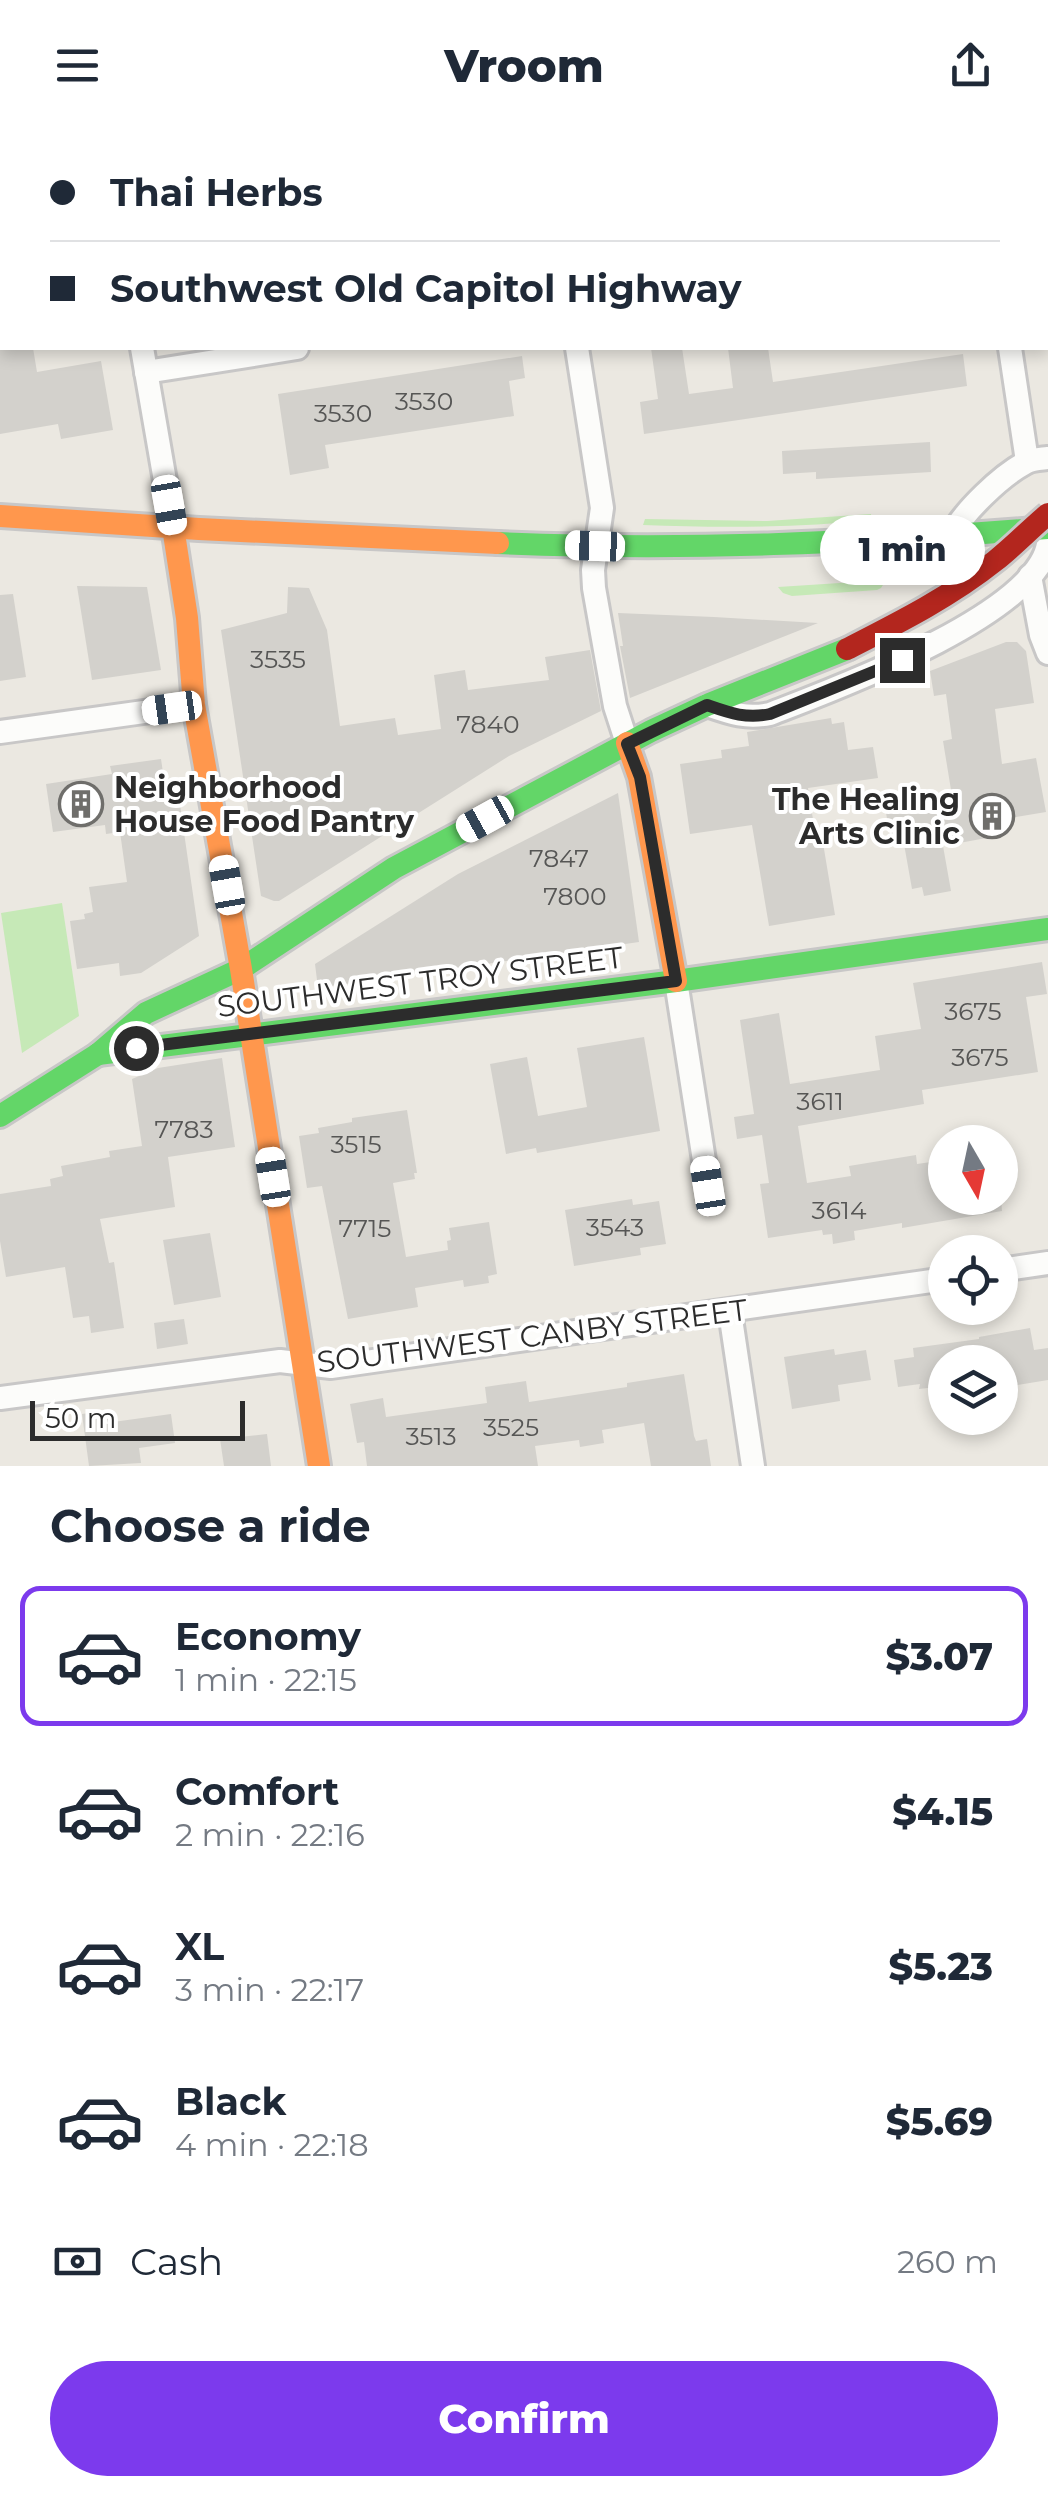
<!DOCTYPE html>
<html lang="en">
<head>
<meta charset="utf-8">
<style>
	body { margin:0; font-family:Montserrat,sans-serif; background:#f6f6f7; color:#1f2937; height:100vh; display:flex; flex-direction:column; font-size:38px; white-space:nowrap }
	* { box-sizing:border-box; margin:0 }
	p { font-size:32px; color:#747a83 }
	.icon { flex:none; width:55px; height:55px; fill:none; stroke:currentColor; stroke-width:2; stroke-linecap:round; stroke-linejoin:round }
	.map { position:relative; height:1336px; overflow:hidden }
	.side { display:flex; flex-direction:column; background:#fff; flex:1 }
	.side>* { flex:none }
	.banner { position:absolute; left:0px; top:0px; width:1050px; height:220px; box-shadow:0 5px 15px #0003; display:grid; align-content:center; height:220px; padding:0 50px; background:#fff }
	.needle { width:65px; rotate:171deg }
	.buttons { position:absolute; left:928px; top:995px; display:grid; gap:20px }
	.buttons a { display:grid; place-items:center; width:90px; height:90px; border-radius:50%; background:#fff; box-shadow:0 5px 15px #0003; font-size:50px }
	.scale { position:absolute; left:30px; bottom:25px; width:215px; box-sizing:border-box; padding-left:10px; border:5px solid #2c2c2c; border-top:0; font-size:28px; line-height:35px; white-space:nowrap; color:#2c2c2c; -webkit-text-stroke:8px #fff; paint-order:stroke }
	.end { position:absolute; width:45px; height:45px; margin:-22px; border:12px solid #2c2c2c; background:#fff; box-shadow:0 0 0 5px #fff }
	.from { border-radius:50% }
	.bubble { position:absolute; height:70px; border-radius:35px; background:#fff; box-shadow:0 5px 15px #0003; font-size:32px; font-weight:800; line-height:70px; text-align:center }
	.car { position:absolute; width:30px; height:60px; margin:-30px -15px; border-radius:12px; box-shadow:0 0 8px 2px #0007; background:linear-gradient(#fff 24%,#345 0 40%,#fff 0 76%,#345 0 86%,#fff 0) }
	.banner b { display:flex; align-items:center; gap:35px; height:95px; font-size:38px }
	.banner b+b { border-top:2px solid #e0e1e3 }
	.banner i { width:25px; height:25px; background:#1f2937 }
	ul { padding:0; list-style:none }
	li { display:flex; align-items:center; gap:30px; height:140px; margin:0 20px 15px; padding:0 30px; border:5px solid transparent; border-radius:20px }
	li div { flex:1 }
	li b { display:block; font-size:38px }
	li em { font-style:normal; font-weight:800 }
	li.active { border-color:#7c3aed }
	li>.icon { width:90px; height:90px; stroke-width:1.5 }
	h2 { padding:0 50px; font-size:45px; line-height:120px }
	.pay { display:flex; align-items:center; gap:25px; height:110px; padding:0 50px; font-size:38px }
	.pay p { margin-inline-start:auto }
	.action { display:flex; gap:20px; margin-top:auto; padding:20px 50px }
	.action a { flex:1; height:115px; border-radius:60px; background:#7c3aed; color:#fff; font-size:40px; font-weight:800; line-height:115px; text-align:center }
	header { display:flex; justify-content:space-between; align-items:center; height:130px; padding:0 50px; background:#fff; font-size:45px; font-weight:800 }
	.map>svg:first-child { display:block }
	.green { fill:#c6e9b7 }
	.building { fill:#d3d1cc }
	.lines { fill:none; stroke-linecap:round; stroke-linejoin:round }
	.street-casing { stroke:#c8c7c7; stroke-width:28 }
	.fast-casing { stroke:#c8c7c7; stroke-width:28 }
	.slow-casing { stroke:#c8c7c7; stroke-width:28 }
	.street { stroke:#fcfcfa; stroke-width:22 }
	.fast { stroke:#63d668; stroke-width:22 }
	.slow { stroke:#ff974d; stroke-width:22 }
	.jam-bridge-casing { stroke:#c8c7c7; stroke-width:28; stroke-linecap:butt }
	.jam-bridge { stroke:#b3261e; stroke-width:22 }
	.route { stroke:#2c2c2c; stroke-width:12 }
	.labels { text-anchor:middle; dominant-baseline:central; stroke-width:8; stroke-linejoin:round; paint-order:stroke }
	.number-label { font-size:25px; fill:#565655 }
	.poi-label { font-size:30px; font-weight:bold; fill:#2c2c2c; stroke:#fff; text-anchor:start }
	.street-label { font-size:30px; fill:#2c2c2c; stroke:#fff }
</style>
</head>
<body>
<header><svg class="icon" aria-label="menu" viewBox="0 0 24 24"><path d="M4 6h16M4 12h16M4 18h16"/></svg>Vroom<svg class="icon" aria-label="share" viewBox="0 0 24 24"><path d="M12 15V3M7 8l5-5 5 5M5 13v7h14v-7"/></svg></header>
<div class="map">
<svg width="1048" height="1336" viewBox="0 0 1048 1336">
	<rect width="100%" height="100%" fill="#ebe8e1"/>
	<!-- green -->
	<g class="green">
		<path d="M 871,384 L 872,390 C 796,398 719,398 643,395 L 645,389 L 767,391 Z"/>
		<path d="M 886,450 L 881,458 L 877,460 L 792,466 L 783,463 L 778,457 Z"/>
		<path d="M 62,773 L 79,886 L 22,923 L 1,783 Z"/>
	</g>
	<!-- building -->
	<g class="building">
		<path d="M 0,218 L 33,218 L 37,242 L 101,231 L 113,300 L 61,309 L 58,294 L 0,304 Z"/>
		<path d="M 651,218 L 682,218 L 689,264 L 733,258 L 728,218 L 768,218 L 773,252 L 963,224 L 967,256 L 644,304 L 640,272 L 658,269 Z"/>
		<path d="M 522,226 L 525,248 L 509,251 L 514,286 L 325,315 L 329,338 L 290,345 L 278,264 Z"/>
		<path d="M 930,312 L 931,342 L 816,349 L 816,342 L 783,344 L 782,321 Z"/>
		<path d="M 77,456 L 147,457 L 161,540 L 92,550 Z"/>
		<path d="M 288,457 L 309,458 L 327,500 L 340,596 L 395,588 L 398,605 L 441,599 L 434,545 L 465,540 L 468,560 L 549,550 L 545,527 L 590,520 L 601,581 L 509,626 L 279,771 L 274,771 L 261,766 L 221,500 L 287,483 Z"/>
		<path d="M 13,464 L 26,547 L 0,551 L 0,465 Z"/>
		<path d="M 618,483 L 714,487 L 818,493 L 630,568 L 620,516 L 623,516 Z"/>
		<path d="M 1006,512 L 1017,512 L 1026,521 L 1034,573 L 995,579 L 1002,634 L 1036,628 L 1046,682 L 1005,689 L 1008,704 L 943,716 L 951,761 L 924,766 L 922,757 L 912,759 L 904,714 L 892,716 L 886,683 L 953,672 L 943,611 L 952,609 L 946,564 L 934,566 L 930,541 Z"/>
		<path d="M 831,588 L 832,594 L 844,592 L 848,620 L 873,617 L 878,648 L 808,658 L 815,702 L 821,701 L 835,785 L 769,796 L 752,695 L 690,704 L 680,634 L 722,628 L 721,620 L 749,616 L 747,602 Z"/>
		<path d="M 161,629 L 166,663 L 178,661 L 199,806 L 141,843 L 120,846 L 119,833 L 77,839 L 70,791 L 85,789 L 84,784 L 93,782 L 89,757 L 127,752 L 120,702 L 106,704 L 105,695 L 53,702 L 46,654 L 112,644 L 110,636 Z"/>
		<path d="M 618,663 L 639,812 L 318,858 L 315,834 L 458,744 Z"/>
		<path d="M 1042,832 L 1047,864 L 1026,867 L 1038,942 L 922,960 L 924,974 L 798,996 L 807,1053 L 851,1046 L 849,1036 L 916,1025 L 917,1034 L 945,1030 L 945,1068 L 1001,1068 L 1002,1081 L 902,1098 L 902,1093 L 854,1101 L 855,1110 L 833,1114 L 832,1104 L 823,1105 L 822,1100 L 768,1108 L 760,1054 L 769,1053 L 762,1005 L 737,1009 L 734,987 L 754,984 L 740,890 L 779,883 L 790,954 L 880,940 L 875,906 L 921,899 L 913,853 Z"/>
		<path d="M 644,907 L 660,1001 L 537,1023 L 536,1018 L 506,1024 L 490,934 L 527,927 L 538,986 L 587,977 L 577,918 Z"/>
		<path d="M 222,928 L 235,1017 L 168,1027 L 175,1077 L 100,1089 L 109,1133 L 114,1132 L 124,1198 L 91,1203 L 89,1186 L 73,1188 L 65,1137 L 6,1147 L 0,1111 L 0,1064 L 51,1056 L 50,1049 L 63,1046 L 61,1036 L 110,1027 L 109,1021 L 142,1016 L 132,949 L 158,938 Z"/>
		<path d="M 407,980 L 417,1043 L 414,1043 L 415,1049 L 393,1053 L 406,1127 L 448,1120 L 447,1111 L 451,1110 L 449,1098 L 489,1092 L 497,1144 L 488,1146 L 489,1153 L 464,1157 L 463,1150 L 415,1158 L 418,1177 L 348,1189 L 322,1056 L 307,1058 L 299,1006 L 319,1003 L 318,998 L 352,992 L 352,988 Z"/>
		<path d="M 632,1069 L 633,1075 L 659,1071 L 666,1114 L 640,1118 L 641,1125 L 574,1136 L 565,1080 Z"/>
		<path d="M 210,1103 L 221,1167 L 174,1175 L 163,1110 Z"/>
		<path d="M 184,1189 L 188,1214 L 157,1219 L 154,1193 Z"/>
		<path d="M 1030,1198 L 1034,1220 L 1048,1218 L 1048,1250 L 1000,1258 L 1000,1232 L 945,1232 L 945,1256 L 919,1259 L 920,1254 L 898,1257 L 894,1230 L 914,1227 L 913,1218 L 979,1209 L 979,1207 Z"/>
		<path d="M 834,1219 L 835,1225 L 866,1220 L 871,1250 L 838,1255 L 840,1271 L 792,1279 L 784,1227 Z"/>
		<path d="M 684,1244 L 694,1306 L 696,1311 L 707,1309 L 711,1336 L 651,1336 L 644,1293 L 602,1300 L 604,1313 L 580,1317 L 579,1310 L 535,1316 L 538,1336 L 367,1336 L 364,1312 L 357,1313 L 350,1274 L 383,1268 L 386,1287 L 487,1273 L 485,1257 L 526,1251 L 529,1272 L 627,1257 L 627,1253 Z"/>
		<path d="M 111,1280 L 113,1292 L 171,1284 L 175,1313 L 139,1318 L 141,1333 L 89,1336 L 82,1284 Z"/>
		<path d="M 267,1304 L 271,1336 L 224,1336 L 220,1309 Z"/>
	</g>
	<g class="lines">
		<defs>
			<g id="street">
				<path d="M 105,0 L 105,2"/>
				<path d="M 544,0 L 544,2"/>
				<path d="M 978,0 L 979,2"/>
				<path d="M 142,218 L 173,397"/>
				<path d="M 577,218 L 602,378 L 593,440 L 594,458 L 615,576 L 627,613"/>
				<path d="M 1010,218 L 1027,331"/>
				<path d="M 146,242 L 297,218"/>
				<path d="M 951,406 C 964,381 1001,346 1025,333 C 1031,329 1040,329 1048,328"/>
				<path d="M 1030,446 L 1041,505 L 1048,523"/>
				<path d="M 707,575 C 730,583 746,589 770,584 C 832,560 1037,485 1048,414"/>
				<path d="M 0,602 L 194,575"/>
				<path d="M 676,851 L 708,1056"/>
				<path d="M 1000,1140 L 1048,1133"/>
				<path d="M 730,1182 L 753,1336"/>
				<path d="M 0,1268 L 280,1231 L 331,1237 L 945,1149"/>
			</g>
			<g id="fast">
				<path d="M 498,413 C 683,421 864,413 1048,398"/>
				<path d="M 98,924 L 676,851 L 1048,799"/>
				<path d="M 0,986 L 98,924 L 146,883 L 241,839 L 394,738 L 651,601 L 707,575 L 847,519"/>
			</g>
			<g id="slow">
				<path d="M 0,386 L 199,399 L 498,413"/>
				<path d="M 173,397 L 187,488 L 194,575 L 241,839 L 319,1336"/>
				<path d="M 627,613 L 639,647 L 676,851"/>
			</g>
		</defs>
		<!-- street casing -->
		<use href="#street" class="street-casing"/>
		<!-- fast casing -->
		<use href="#fast" class="fast-casing"/>
		<!-- slow casing -->
		<use href="#slow" class="slow-casing"/>
		<!-- street -->
		<use href="#street" class="street"/>
		<!-- fast -->
		<use href="#fast" class="fast"/>
		<!-- slow -->
		<use href="#slow" class="slow"/>
		<defs>
			<path id="jam-bridge" d="M 847,519 C 898,493 950,467 995,431 C 1014,416 1030,399 1048,384"/>
		</defs>
		<!-- jam-bridge casing -->
		<use href="#jam-bridge" class="jam-bridge-casing"/>
		<!-- jam-bridge -->
		<use href="#jam-bridge" class="jam-bridge"/>
	</g>
	<g class="lines">
		<!-- route -->
		<path class="route" d="M 136,918 L 676,851 L 640,647 L 627,614 L 707,575 C 730,583 746,589 770,584 L 902,530"/>
	</g>
	<!-- icons -->
	<defs>
		<symbol id="building-ring" viewBox="-11 -11 22 22"><circle r="9.5" fill="#fff" stroke="#6f6e6b" stroke-width="1.5"/><path d="M-4-6H4V6H1V3H-1V6H-4ZM-2.5-4.3h1.7v1.8h-1.7ZM.8-4.3h1.7v1.8H.8ZM-2.5-1h1.7V.8h-1.7ZM.8-1h1.7V.8H.8Z" fill="#6f6e6b"/></symbol>
	</defs>
	<g fill-rule="evenodd">
		<use href="#building-ring" x="56" y="649" width="50" height="50"/>
		<use href="#building-ring" x="967" y="661" width="50" height="50"/>
	</g>
	<g class="labels">
		<!-- number labels -->
		<g class="number-label">
			<text x="424" y="271">3530</text>
			<text x="343" y="283">3530</text>
			<text x="278" y="529">3535</text>
			<text x="488" y="594">7840</text>
			<text x="559" y="728">7847</text>
			<text x="575" y="766">7800</text>
			<text x="973" y="881">3675</text>
			<text x="980" y="927">3675</text>
			<text x="820" y="971">3611</text>
			<text x="184" y="999">7783</text>
			<text x="356" y="1014">3515</text>
			<text x="839" y="1080">3614</text>
			<text x="615" y="1097">3543</text>
			<text x="365" y="1098">7715</text>
			<text x="511" y="1297">3525</text>
			<text x="431" y="1306">3513</text>
		</g>
		<!-- poi labels -->
		<g class="poi-label">
			<text x="114" y="657">Neighborhood<tspan x="114" dy="34">House Food Pantry</tspan></text>
			<text x="960" y="669" text-anchor="end">The Healing<tspan x="960" dy="34">Arts Clinic</tspan></text>
		</g>
		<!-- street labels -->
		<g class="street-label">
			<text transform="translate(420 852) rotate(-7)">SOUTHWEST TROY STREET</text>
			<text transform="translate(532 1206) rotate(-7)">SOUTHWEST CANBY STREET</text>
		</g>
	</g>
</svg>
<div class="buttons">
<a><svg class="needle" viewBox="-14 -14 28 28"><path d="M0-13l5 13h-10z" fill="#e53935"/><path d="M0 13l5-13h-10z" fill="#747a83"/></svg></a>
<a><svg class="icon" aria-label="locate" viewBox="0 0 24 24"><circle cx="12" cy="12" r="6"/><path d="M12 2v4M12 18v4M2 12h4M18 12h4"/></svg></a>
<a><svg class="icon" aria-label="layers" viewBox="0 0 24 24"><path d="M12 4l9 5-9 5-9-5zM3 14l9 5 9-5"/></svg></a>
</div>
<div class="scale">50 m</div>
<i class="end from" style="left:136px;top:918px"></i>
<i class="end" style="left:902px;top:530px"></i>
<div class="bubble" style="left:820px;top:385px;width:165px">1 min</div>
<i class="car" style="left:169px;top:375px;rotate:170deg"></i>
<i class="car" style="left:595px;top:416px;rotate:272deg"></i>
<i class="car" style="left:172px;top:578px;rotate:262deg"></i>
<i class="car" style="left:485px;top:689px;rotate:241deg"></i>
<i class="car" style="left:227px;top:755px;rotate:350deg"></i>
<i class="car" style="left:273px;top:1047px;rotate:351deg"></i>
<i class="car" style="left:708px;top:1056px;rotate:351deg"></i>
<div class="banner">
<b><i class="from"></i>Thai Herbs</b>
<b><i></i>Southwest Old Capitol Highway</b>
</div>
</div>
<section class="side">
<h2>Choose a ride</h2>
<ul>
<li class="active"><svg class="icon" aria-label="car" viewBox="0 0 24 24"><path d="M5 17H2v-5l4-1 3-4h7l3 4 3 1v5h-3M9 17h6M6 11h13"/><circle cx="7" cy="17" r="2"/><circle cx="17" cy="17" r="2"/></svg><div><b>Economy</b><p>1 min · 22:15</p></div><em>$3.07</em></li>
<li><svg class="icon" aria-label="car" viewBox="0 0 24 24"><path d="M5 17H2v-5l4-1 3-4h7l3 4 3 1v5h-3M9 17h6M6 11h13"/><circle cx="7" cy="17" r="2"/><circle cx="17" cy="17" r="2"/></svg><div><b>Comfort</b><p>2 min · 22:16</p></div><em>$4.15</em></li>
<li><svg class="icon" aria-label="car" viewBox="0 0 24 24"><path d="M5 17H2v-5l4-1 3-4h7l3 4 3 1v5h-3M9 17h6M6 11h13"/><circle cx="7" cy="17" r="2"/><circle cx="17" cy="17" r="2"/></svg><div><b>XL</b><p>3 min · 22:17</p></div><em>$5.23</em></li>
<li><svg class="icon" aria-label="car" viewBox="0 0 24 24"><path d="M5 17H2v-5l4-1 3-4h7l3 4 3 1v5h-3M9 17h6M6 11h13"/><circle cx="7" cy="17" r="2"/><circle cx="17" cy="17" r="2"/></svg><div><b>Black</b><p>4 min · 22:18</p></div><em>$5.69</em></li>
</ul>
<div class="pay"><svg class="icon" aria-label="cash" viewBox="0 0 24 24"><path d="M3 7h18v10H3z"/><circle cx="12" cy="12" r="2"/></svg>Cash<p>260 m</p></div>
<div class="action"><a>Confirm</a></div>
</section>
</body>
</html>
